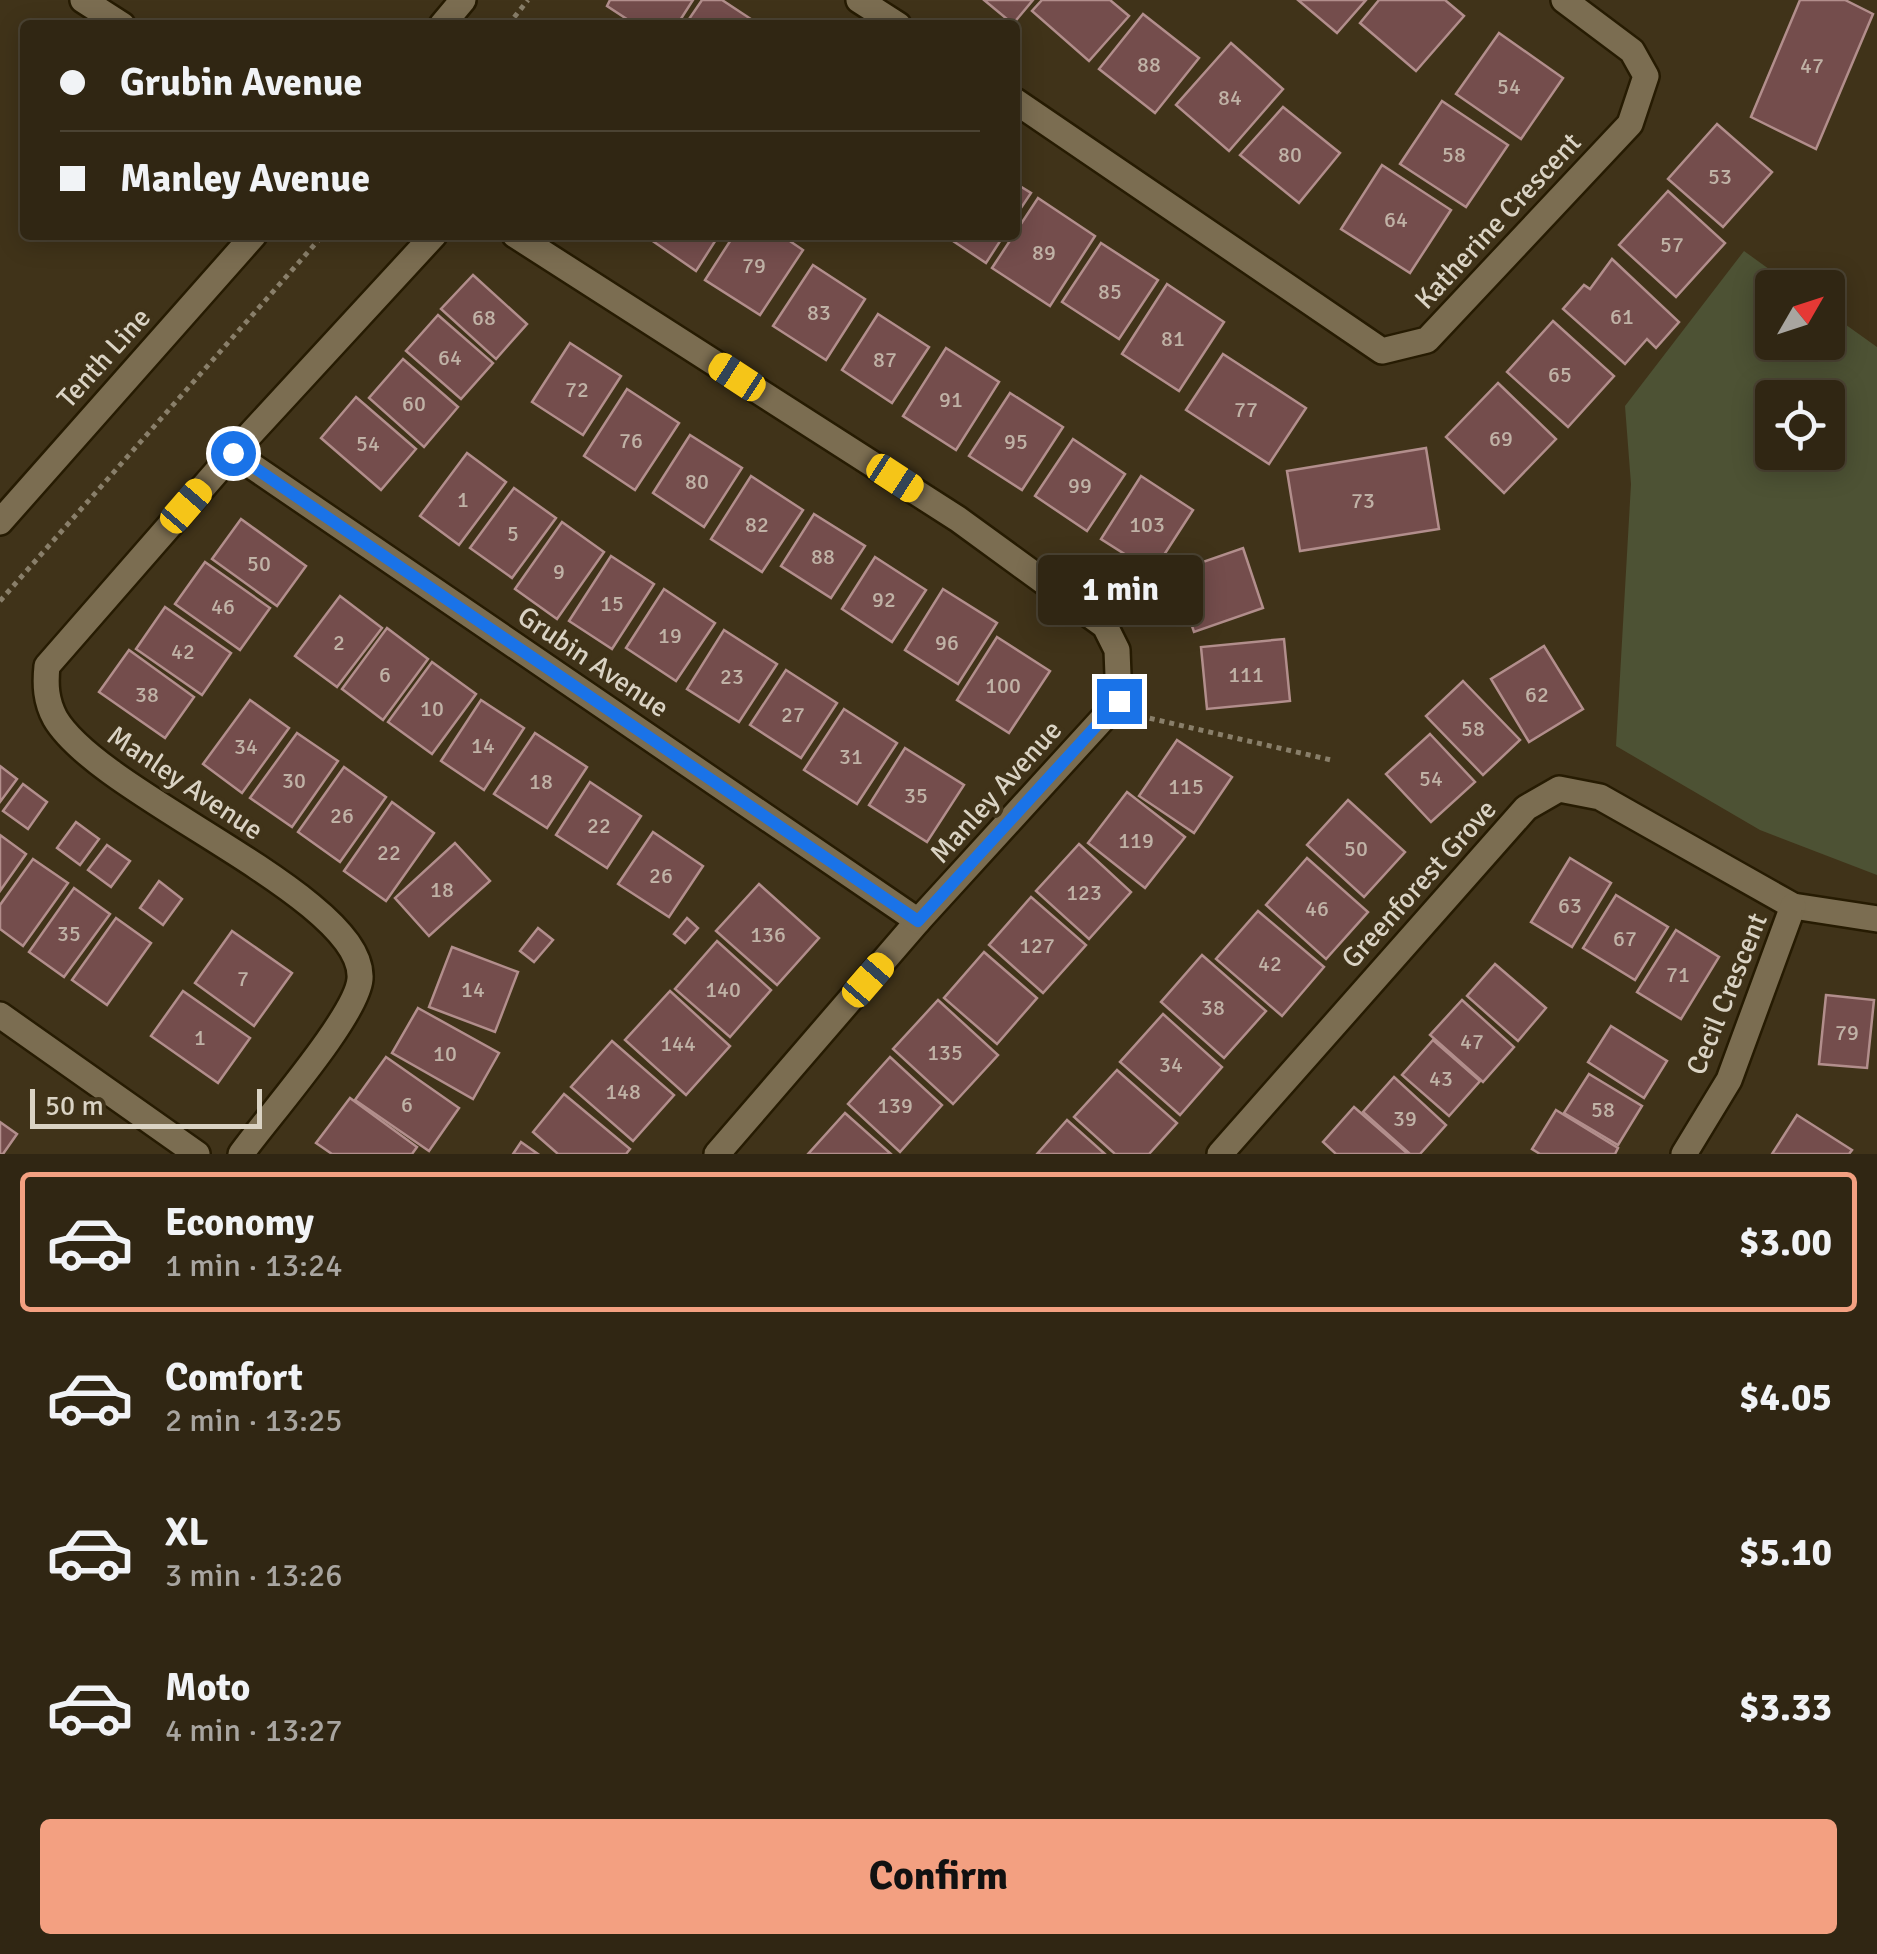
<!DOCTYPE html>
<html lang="en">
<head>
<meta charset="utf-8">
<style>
	body { margin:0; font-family:Signika,sans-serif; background:#382e1c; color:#f1f3f6; height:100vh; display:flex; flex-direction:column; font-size:38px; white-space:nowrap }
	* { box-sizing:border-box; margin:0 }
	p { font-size:32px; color:#a8a5a0 }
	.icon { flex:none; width:55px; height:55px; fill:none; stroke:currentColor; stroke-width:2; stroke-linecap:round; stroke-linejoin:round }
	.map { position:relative; height:1154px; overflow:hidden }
	.side { display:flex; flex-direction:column; background:#302613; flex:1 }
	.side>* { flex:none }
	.guide { position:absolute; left:20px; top:20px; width:1000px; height:220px; border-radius:10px; box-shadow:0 5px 25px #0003,0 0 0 2px #4b4333; display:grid; align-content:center; height:220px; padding:0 40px; background:#302613 }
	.needle { width:65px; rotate:51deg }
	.fabs { position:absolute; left:1755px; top:270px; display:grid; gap:20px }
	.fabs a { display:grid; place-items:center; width:90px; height:90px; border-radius:10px; background:#302613; box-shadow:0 5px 25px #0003,0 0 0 2px #4b4333; font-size:50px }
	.scale { position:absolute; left:30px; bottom:25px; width:232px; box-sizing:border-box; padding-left:10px; border:5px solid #dad3c4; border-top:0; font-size:28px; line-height:35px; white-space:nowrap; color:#dad3c4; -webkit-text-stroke:8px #403319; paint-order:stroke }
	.end { position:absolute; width:45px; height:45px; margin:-22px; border:12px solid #1a73e8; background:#fff; box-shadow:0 0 0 5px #fff }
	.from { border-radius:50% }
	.bubble { position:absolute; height:70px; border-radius:10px; background:#302613; box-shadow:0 5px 25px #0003,0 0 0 2px #4b4333; font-size:32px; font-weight:700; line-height:70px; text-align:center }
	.car { position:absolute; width:30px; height:60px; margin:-30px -15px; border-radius:12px; box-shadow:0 0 8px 2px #0007; background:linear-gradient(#f5c518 24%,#345 0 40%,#f5c518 0 76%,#345 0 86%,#f5c518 0) }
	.guide b { display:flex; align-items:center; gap:35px; height:95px; font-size:38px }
	.guide b+b { border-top:2px solid #4b4333 }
	.guide i { width:25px; height:25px; background:#f1f3f6 }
	ul { padding:18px 0 0; list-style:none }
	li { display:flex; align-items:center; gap:30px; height:140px; margin:0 20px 15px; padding:0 20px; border:5px solid transparent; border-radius:10px }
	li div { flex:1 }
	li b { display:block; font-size:38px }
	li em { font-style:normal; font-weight:700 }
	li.selected { border-color:#f3a081 }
	li>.icon { width:90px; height:90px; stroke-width:1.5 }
	.button { display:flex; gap:20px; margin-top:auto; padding:20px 40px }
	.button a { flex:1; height:115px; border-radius:10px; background:#f3a081; color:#111; font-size:40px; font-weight:700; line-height:115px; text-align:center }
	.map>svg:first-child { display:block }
	.green { fill:#4d5234; fill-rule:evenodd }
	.building { fill:#744d4c; stroke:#b28e8c; stroke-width:2.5 }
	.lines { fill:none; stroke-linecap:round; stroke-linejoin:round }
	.minor-casing { stroke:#261b02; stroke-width:30 }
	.tertiary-casing { stroke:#261b02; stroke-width:30 }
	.path { stroke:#897f6a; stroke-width:5; stroke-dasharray:5 5; stroke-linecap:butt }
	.minor { stroke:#7b6d51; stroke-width:25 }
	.tertiary { stroke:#7b6d51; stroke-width:25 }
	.route { stroke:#1a73e8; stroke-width:12 }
	.labels { text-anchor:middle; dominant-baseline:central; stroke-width:8; stroke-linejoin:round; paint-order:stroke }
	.number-label { font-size:22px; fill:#c0b2a6 }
	.street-label { font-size:28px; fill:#dad3c4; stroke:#403319 }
</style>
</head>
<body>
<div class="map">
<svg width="1877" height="1154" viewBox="0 0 1877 1154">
	<rect width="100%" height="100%" fill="#403319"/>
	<!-- green -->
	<path class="green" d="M 1744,251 L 1794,287 L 1772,288 L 1772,342 L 1828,342 L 1828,312 L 1877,347 L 1877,875 L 1760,830 L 1616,746 L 1631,484 L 1625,406 ZM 1772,398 L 1828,398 L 1828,452 L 1772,452 Z"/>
	<!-- building -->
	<g class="building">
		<path d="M 610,0 L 693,0 L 677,25 L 636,25 L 607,6 Z"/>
		<path d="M 702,0 L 722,0 L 760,25 L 685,25 Z"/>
		<path d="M 984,0 L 1033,0 L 1013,24 Z"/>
		<path d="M 1042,0 L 1110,0 L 1129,16 L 1089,61 L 1032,11 Z"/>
		<path d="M 1298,0 L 1366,0 L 1337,33 Z"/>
		<path d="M 1379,0 L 1445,0 L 1464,16 L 1416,71 L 1360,23 Z"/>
		<path d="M 1800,0 L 1845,0 L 1873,14 L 1816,149 L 1751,117 Z"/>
		<path d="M 1143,14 L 1199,58 L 1155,113 L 1099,69 Z"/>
		<path d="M 1499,33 L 1563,78 L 1521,139 L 1456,94 Z"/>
		<path d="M 1231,43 L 1283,89 L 1229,151 L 1176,105 Z"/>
		<path d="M 1442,101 L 1508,145 L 1466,207 L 1400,164 Z"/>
		<path d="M 1283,107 L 1340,153 L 1299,203 L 1240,155 Z"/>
		<path d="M 1717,124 L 1772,172 L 1723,227 L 1668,179 Z"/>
		<path d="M 1382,165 L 1451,210 L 1410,273 L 1341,229 Z"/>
		<path d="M 1015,183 L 1031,193 L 1015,217 Z"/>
		<path d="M 1668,191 L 1725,243 L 1676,297 L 1619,245 Z"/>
		<path d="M 1038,198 L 1095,236 L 1050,306 L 992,268 Z"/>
		<path d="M 644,235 L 719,235 L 696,271 Z"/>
		<path d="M 734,235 L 781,235 L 803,250 L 760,315 L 705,280 Z"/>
		<path d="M 944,235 L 1004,235 L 986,263 Z"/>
		<path d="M 1101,243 L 1158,280 L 1119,339 L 1062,302 Z"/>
		<path d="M 1612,259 L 1679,322 L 1656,348 L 1647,339 L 1625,364 L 1563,309 L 1584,285 L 1590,289 Z"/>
		<path d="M 813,265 L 865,299 L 826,360 L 773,326 Z"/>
		<path d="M 473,275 L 527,324 L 496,359 L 441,309 Z"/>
		<path d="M 1167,284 L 1224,322 L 1179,391 L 1122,354 Z"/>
		<path d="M 878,314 L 929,347 L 892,403 L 842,370 Z"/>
		<path d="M 438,315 L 493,363 L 461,399 L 406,351 Z"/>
		<path d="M 1553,321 L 1614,376 L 1568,427 L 1507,372 Z"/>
		<path d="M 570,343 L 621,376 L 583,435 L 532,402 Z"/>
		<path d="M 946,348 L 999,382 L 956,450 L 903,416 Z"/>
		<path d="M 1223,354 L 1306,408 L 1269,464 L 1186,410 Z"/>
		<path d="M 403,359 L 458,407 L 424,447 L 369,398 Z"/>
		<path d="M 1498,383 L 1556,439 L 1504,493 L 1446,437 Z"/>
		<path d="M 627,389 L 679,423 L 635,490 L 584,456 Z"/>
		<path d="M 1010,393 L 1063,427 L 1022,490 L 969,456 Z"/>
		<path d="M 356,397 L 416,449 L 381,490 L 321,438 Z"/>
		<path d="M 690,435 L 742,468 L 704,527 L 653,493 Z"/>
		<path d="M 1073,439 L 1125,474 L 1087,531 L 1035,496 Z"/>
		<path d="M 1426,448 L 1439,529 L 1300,551 L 1287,471 Z"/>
		<path d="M 467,453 L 506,482 L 459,545 L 420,516 Z"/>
		<path d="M 751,476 L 803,510 L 762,572 L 711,539 Z"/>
		<path d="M 1141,476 L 1193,510 L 1153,572 L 1101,539 Z"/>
		<path d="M 514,488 L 556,518 L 512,578 L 470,548 Z"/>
		<path d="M 814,514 L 865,546 L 831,598 L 781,566 Z"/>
		<path d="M 241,519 L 306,566 L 277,606 L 212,559 Z"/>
		<path d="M 562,522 L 604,552 L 557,619 L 515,589 Z"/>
		<path d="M 1243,548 L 1263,608 L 1194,632 L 1174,572 Z"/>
		<path d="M 611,556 L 654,584 L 612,649 L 569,621 Z"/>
		<path d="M 875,557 L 926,590 L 892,642 L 842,609 Z"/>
		<path d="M 205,562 L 270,608 L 240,650 L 175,604 Z"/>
		<path d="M 664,589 L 715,623 L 676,681 L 626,648 Z"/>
		<path d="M 943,589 L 997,623 L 958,684 L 905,650 Z"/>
		<path d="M 340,596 L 382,628 L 337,687 L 295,656 Z"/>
		<path d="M 165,607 L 231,653 L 202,695 L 136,649 Z"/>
		<path d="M 387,628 L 428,659 L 383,720 L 342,689 Z"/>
		<path d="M 724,630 L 777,664 L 739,722 L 687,689 Z"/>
		<path d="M 997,637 L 1050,671 L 1009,733 L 957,700 Z"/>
		<path d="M 1284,639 L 1290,701 L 1207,709 L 1201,647 Z"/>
		<path d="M 1544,646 L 1583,709 L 1529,742 L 1491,679 Z"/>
		<path d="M 129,650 L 194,697 L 165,738 L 99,692 Z"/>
		<path d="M 432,662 L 476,694 L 432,754 L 388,722 Z"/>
		<path d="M 786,670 L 837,703 L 801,758 L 750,725 Z"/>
		<path d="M 1463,681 L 1520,740 L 1483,775 L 1426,716 Z"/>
		<path d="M 250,700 L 289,728 L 242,793 L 203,764 Z"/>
		<path d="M 481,700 L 524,728 L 484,790 L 441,761 Z"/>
		<path d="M 844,709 L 897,743 L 857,804 L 804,770 Z"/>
		<path d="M 297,733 L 338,761 L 292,827 L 250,798 Z"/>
		<path d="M 535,733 L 587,767 L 547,828 L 494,794 Z"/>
		<path d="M 1430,734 L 1475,782 L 1431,822 L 1386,774 Z"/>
		<path d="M 1177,740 L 1232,777 L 1194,833 L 1139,796 Z"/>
		<path d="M 905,748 L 964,785 L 927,842 L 869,805 Z"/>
		<path d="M 0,766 L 17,779 L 0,802 Z"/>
		<path d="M 344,767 L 386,797 L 340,862 L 298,832 Z"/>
		<path d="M 590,782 L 641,816 L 607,868 L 556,835 Z"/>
		<path d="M 23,784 L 47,802 L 28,829 L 3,811 Z"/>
		<path d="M 1127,792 L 1185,837 L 1145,888 L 1088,843 Z"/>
		<path d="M 1348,800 L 1405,852 L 1364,897 L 1307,845 Z"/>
		<path d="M 392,802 L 434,833 L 386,901 L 344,871 Z"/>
		<path d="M 76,822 L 99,839 L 80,865 L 57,848 Z"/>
		<path d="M 653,832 L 703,866 L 669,917 L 618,884 Z"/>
		<path d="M 0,835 L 26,854 L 0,891 Z"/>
		<path d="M 455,843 L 490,881 L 429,936 L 395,898 Z"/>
		<path d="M 1079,844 L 1131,892 L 1089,939 L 1036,891 Z"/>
		<path d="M 107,845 L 130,861 L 111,887 L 88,870 Z"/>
		<path d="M 1307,858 L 1368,912 L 1326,959 L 1266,905 Z"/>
		<path d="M 1570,858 L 1611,883 L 1572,947 L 1531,922 Z"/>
		<path d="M 33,859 L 68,883 L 23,946 L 0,929 L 0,905 Z"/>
		<path d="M 159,881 L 182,899 L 163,925 L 140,908 Z"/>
		<path d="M 759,884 L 819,938 L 777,985 L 716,931 Z"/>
		<path d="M 74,888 L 110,914 L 64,977 L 29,952 Z"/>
		<path d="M 1616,895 L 1668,927 L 1635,980 L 1583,948 Z"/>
		<path d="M 1031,897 L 1086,945 L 1043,993 L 989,945 Z"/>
		<path d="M 1258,911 L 1324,967 L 1282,1016 L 1216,959 Z"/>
		<path d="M 116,918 L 151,943 L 107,1005 L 72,980 Z"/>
		<path d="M 687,918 L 698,928 L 685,943 L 674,934 Z"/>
		<path d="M 538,928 L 553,940 L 534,962 L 520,951 Z"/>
		<path d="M 1676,930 L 1719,957 L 1681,1019 L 1637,992 Z"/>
		<path d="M 232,931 L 292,973 L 254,1026 L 195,983 Z"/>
		<path d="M 717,941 L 771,990 L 730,1037 L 675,989 Z"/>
		<path d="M 452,947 L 518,972 L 495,1032 L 429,1007 Z"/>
		<path d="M 984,952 L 1037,998 L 997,1044 L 944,998 Z"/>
		<path d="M 1202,955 L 1266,1011 L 1224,1058 L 1161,1002 Z"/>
		<path d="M 1495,964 L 1546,1008 L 1518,1041 L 1467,996 Z"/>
		<path d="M 183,991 L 250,1038 L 218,1083 L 151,1036 Z"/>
		<path d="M 670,991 L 730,1046 L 686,1095 L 625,1040 Z"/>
		<path d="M 1826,995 L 1874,1000 L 1867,1068 L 1819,1064 Z"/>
		<path d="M 938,1000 L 998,1055 L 953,1104 L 893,1049 Z"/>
		<path d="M 1462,1000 L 1514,1047 L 1483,1082 L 1430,1035 Z"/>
		<path d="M 418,1008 L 499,1053 L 473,1099 L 392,1053 Z"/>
		<path d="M 1163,1014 L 1222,1067 L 1180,1115 L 1120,1062 Z"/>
		<path d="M 1611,1026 L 1667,1061 L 1644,1098 L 1588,1062 Z"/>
		<path d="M 1433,1040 L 1480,1081 L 1449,1116 L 1402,1075 Z"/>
		<path d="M 612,1041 L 674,1095 L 633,1141 L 571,1087 Z"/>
		<path d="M 386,1057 L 459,1108 L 429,1151 L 355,1100 Z"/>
		<path d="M 890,1057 L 942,1105 L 900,1152 L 848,1104 Z"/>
		<path d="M 1117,1070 L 1177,1123 L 1149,1154 L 1115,1154 L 1074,1117 Z"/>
		<path d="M 1589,1074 L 1642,1106 L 1618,1145 L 1564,1113 Z"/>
		<path d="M 1394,1077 L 1446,1125 L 1420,1154 L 1410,1154 L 1363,1112 Z"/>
		<path d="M 564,1094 L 630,1149 L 626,1154 L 558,1154 L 533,1132 Z"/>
		<path d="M 350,1098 L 417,1147 L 412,1154 L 332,1154 L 316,1143 Z"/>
		<path d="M 1354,1107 L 1408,1154 L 1336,1154 L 1323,1142 Z"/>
		<path d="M 1556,1110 L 1618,1148 L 1615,1154 L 1540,1154 L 1532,1149 Z"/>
		<path d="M 845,1113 L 891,1154 L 808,1154 Z"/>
		<path d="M 1797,1115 L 1852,1150 L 1849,1154 L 1772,1154 Z"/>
		<path d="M 1067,1120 L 1105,1154 L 1037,1154 Z"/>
		<path d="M 0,1122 L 17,1134 L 3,1154 L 0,1154 Z"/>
		<path d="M 521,1142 L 538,1154 L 513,1154 Z"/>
	</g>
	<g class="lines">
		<defs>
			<g id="minor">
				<path d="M 83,0 L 122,25"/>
				<path d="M 859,0 L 898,25"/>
				<path d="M 1015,101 L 1382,351 L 1427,340 L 1630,124 L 1646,76 L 1632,51 L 1564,0"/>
				<path d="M 515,235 L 958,519 L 1105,626 L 1117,650 L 1119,701 L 918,921 L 717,1154"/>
				<path d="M 233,453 L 918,921"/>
				<path d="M 241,1154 C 266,1119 357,1016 360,979 C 366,897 100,796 55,718 C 46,701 45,685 47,666 L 233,453 L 434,235"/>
				<path d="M 1220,1154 L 1526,808 L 1559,789 L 1600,797 L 1793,906 L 1877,919"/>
				<path d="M 1684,1154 L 1729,1080 L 1793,906"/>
			</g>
			<g id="tertiary">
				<path d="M 442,25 L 463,0"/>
				<path d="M 0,522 L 254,235"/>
				<path d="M 0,1015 L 197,1154"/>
			</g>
		</defs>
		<!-- minor casing -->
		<use href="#minor" class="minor-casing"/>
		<!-- tertiary casing -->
		<use href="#tertiary" class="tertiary-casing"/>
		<!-- path -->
		<g class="path">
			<path d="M 508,25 L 528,0"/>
			<path d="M 0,601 L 323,235"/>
			<path d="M 1140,716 L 1331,760"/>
		</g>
		<!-- minor -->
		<use href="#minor" class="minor"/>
		<!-- tertiary -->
		<use href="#tertiary" class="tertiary"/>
	</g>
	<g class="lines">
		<!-- route -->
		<path class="route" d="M 233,453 L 918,921 L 1119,701"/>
	</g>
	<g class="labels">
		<!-- number labels -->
		<g class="number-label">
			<text x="1149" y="64">88</text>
			<text x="1812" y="65">47</text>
			<text x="1509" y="86">54</text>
			<text x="1230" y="97">84</text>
			<text x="1290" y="154">80</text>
			<text x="1454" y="154">58</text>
			<text x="1720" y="176">53</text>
			<text x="1396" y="219">64</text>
			<text x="1672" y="244">57</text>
			<text x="1044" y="252">89</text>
			<text x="754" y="265">79</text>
			<text x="1110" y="291">85</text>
			<text x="819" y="312">83</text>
			<text x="1622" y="316">61</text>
			<text x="484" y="317">68</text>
			<text x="1173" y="338">81</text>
			<text x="450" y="357">64</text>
			<text x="885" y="359">87</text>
			<text x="1560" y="374">65</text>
			<text x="577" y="389">72</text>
			<text x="951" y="399">91</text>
			<text x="414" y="403">60</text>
			<text x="1246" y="409">77</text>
			<text x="1501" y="438">69</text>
			<text x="631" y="440">76</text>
			<text x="1016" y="441">95</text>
			<text x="368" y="443">54</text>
			<text x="697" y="481">80</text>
			<text x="1080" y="485">99</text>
			<text x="463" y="499">1</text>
			<text x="1363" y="500">73</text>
			<text x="757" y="524">82</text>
			<text x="1147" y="524">103</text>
			<text x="513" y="533">5</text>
			<text x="823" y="556">88</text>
			<text x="259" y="563">50</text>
			<text x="559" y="571">9</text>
			<text x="884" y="599">92</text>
			<text x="612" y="603">15</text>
			<text x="223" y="606">46</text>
			<text x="670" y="635">19</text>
			<text x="339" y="642">2</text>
			<text x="947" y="642">96</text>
			<text x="183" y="651">42</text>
			<text x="385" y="674">6</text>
			<text x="1246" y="674">111</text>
			<text x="732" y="676">23</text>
			<text x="1003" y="685">100</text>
			<text x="147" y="694">38</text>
			<text x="1537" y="694">62</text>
			<text x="432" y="708">10</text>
			<text x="793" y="714">27</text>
			<text x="1473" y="728">58</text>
			<text x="483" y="745">14</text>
			<text x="246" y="746">34</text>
			<text x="851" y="756">31</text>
			<text x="1431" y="778">54</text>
			<text x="294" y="780">30</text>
			<text x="541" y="781">18</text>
			<text x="1186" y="786">115</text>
			<text x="916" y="795">35</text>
			<text x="342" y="815">26</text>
			<text x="599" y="825">22</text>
			<text x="1136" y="840">119</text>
			<text x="1356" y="848">50</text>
			<text x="389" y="852">22</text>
			<text x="661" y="875">26</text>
			<text x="442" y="889">18</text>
			<text x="1084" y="892">123</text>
			<text x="1570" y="905">63</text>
			<text x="1317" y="908">46</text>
			<text x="69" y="933">35</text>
			<text x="768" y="934">136</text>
			<text x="1625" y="938">67</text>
			<text x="1037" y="945">127</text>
			<text x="1270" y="963">42</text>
			<text x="1678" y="974">71</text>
			<text x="243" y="978">7</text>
			<text x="473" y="989">14</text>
			<text x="723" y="989">140</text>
			<text x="1213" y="1007">38</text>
			<text x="1847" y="1032">79</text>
			<text x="200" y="1037">1</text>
			<text x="1472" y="1041">47</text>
			<text x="678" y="1043">144</text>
			<text x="945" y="1052">135</text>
			<text x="445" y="1053">10</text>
			<text x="1171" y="1064">34</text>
			<text x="1441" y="1078">43</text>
			<text x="623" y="1091">148</text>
			<text x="407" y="1104">6</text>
			<text x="895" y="1105">139</text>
			<text x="1603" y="1109">58</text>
			<text x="1405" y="1118">39</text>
		</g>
		<!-- street labels -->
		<g class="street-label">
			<text transform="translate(1498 221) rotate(-47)">Katherine Crescent</text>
			<text transform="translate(104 358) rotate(-48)">Tenth Line</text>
			<text transform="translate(593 662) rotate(34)">Grubin Avenue</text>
			<text transform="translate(185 783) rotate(34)">Manley Avenue</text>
			<text transform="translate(996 792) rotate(-48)">Manley Avenue</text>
			<text transform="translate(1419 884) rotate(-48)">Greenforest Grove</text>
			<text transform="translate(1727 994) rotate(-68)">Cecil Crescent</text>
		</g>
	</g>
</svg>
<div class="fabs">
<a><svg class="needle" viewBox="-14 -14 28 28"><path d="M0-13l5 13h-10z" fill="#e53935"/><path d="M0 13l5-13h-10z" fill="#a8a5a0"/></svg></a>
<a><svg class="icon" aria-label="locate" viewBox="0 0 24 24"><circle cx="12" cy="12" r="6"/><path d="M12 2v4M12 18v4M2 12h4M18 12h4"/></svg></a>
</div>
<div class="scale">50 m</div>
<i class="end from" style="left:233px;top:453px"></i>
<i class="end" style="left:1119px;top:701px"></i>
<div class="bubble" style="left:1038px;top:555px;width:165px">1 min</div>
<i class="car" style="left:737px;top:377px;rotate:303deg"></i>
<i class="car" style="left:895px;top:478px;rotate:123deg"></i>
<i class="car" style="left:186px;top:506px;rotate:41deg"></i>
<i class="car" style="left:868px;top:980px;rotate:41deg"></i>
<div class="guide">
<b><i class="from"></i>Grubin Avenue</b>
<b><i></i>Manley Avenue</b>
</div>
</div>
<section class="side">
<ul>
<li class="selected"><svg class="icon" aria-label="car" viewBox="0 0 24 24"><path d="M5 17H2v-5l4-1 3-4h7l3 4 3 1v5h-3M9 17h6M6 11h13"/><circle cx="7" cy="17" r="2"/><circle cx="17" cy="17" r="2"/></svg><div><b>Economy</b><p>1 min · 13:24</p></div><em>$3.00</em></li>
<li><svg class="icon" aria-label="car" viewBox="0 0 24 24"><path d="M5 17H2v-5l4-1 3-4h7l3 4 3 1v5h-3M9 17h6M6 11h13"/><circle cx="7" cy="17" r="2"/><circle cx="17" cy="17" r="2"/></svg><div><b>Comfort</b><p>2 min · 13:25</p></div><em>$4.05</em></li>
<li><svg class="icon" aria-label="car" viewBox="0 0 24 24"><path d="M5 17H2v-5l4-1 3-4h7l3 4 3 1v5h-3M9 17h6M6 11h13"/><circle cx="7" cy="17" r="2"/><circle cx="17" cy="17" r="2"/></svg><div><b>XL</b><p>3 min · 13:26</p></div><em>$5.10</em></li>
<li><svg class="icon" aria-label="car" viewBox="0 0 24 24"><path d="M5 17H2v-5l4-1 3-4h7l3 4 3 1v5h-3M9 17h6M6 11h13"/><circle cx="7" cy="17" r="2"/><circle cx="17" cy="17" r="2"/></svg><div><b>Moto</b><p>4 min · 13:27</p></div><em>$3.33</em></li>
</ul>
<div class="button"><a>Confirm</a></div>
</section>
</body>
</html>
